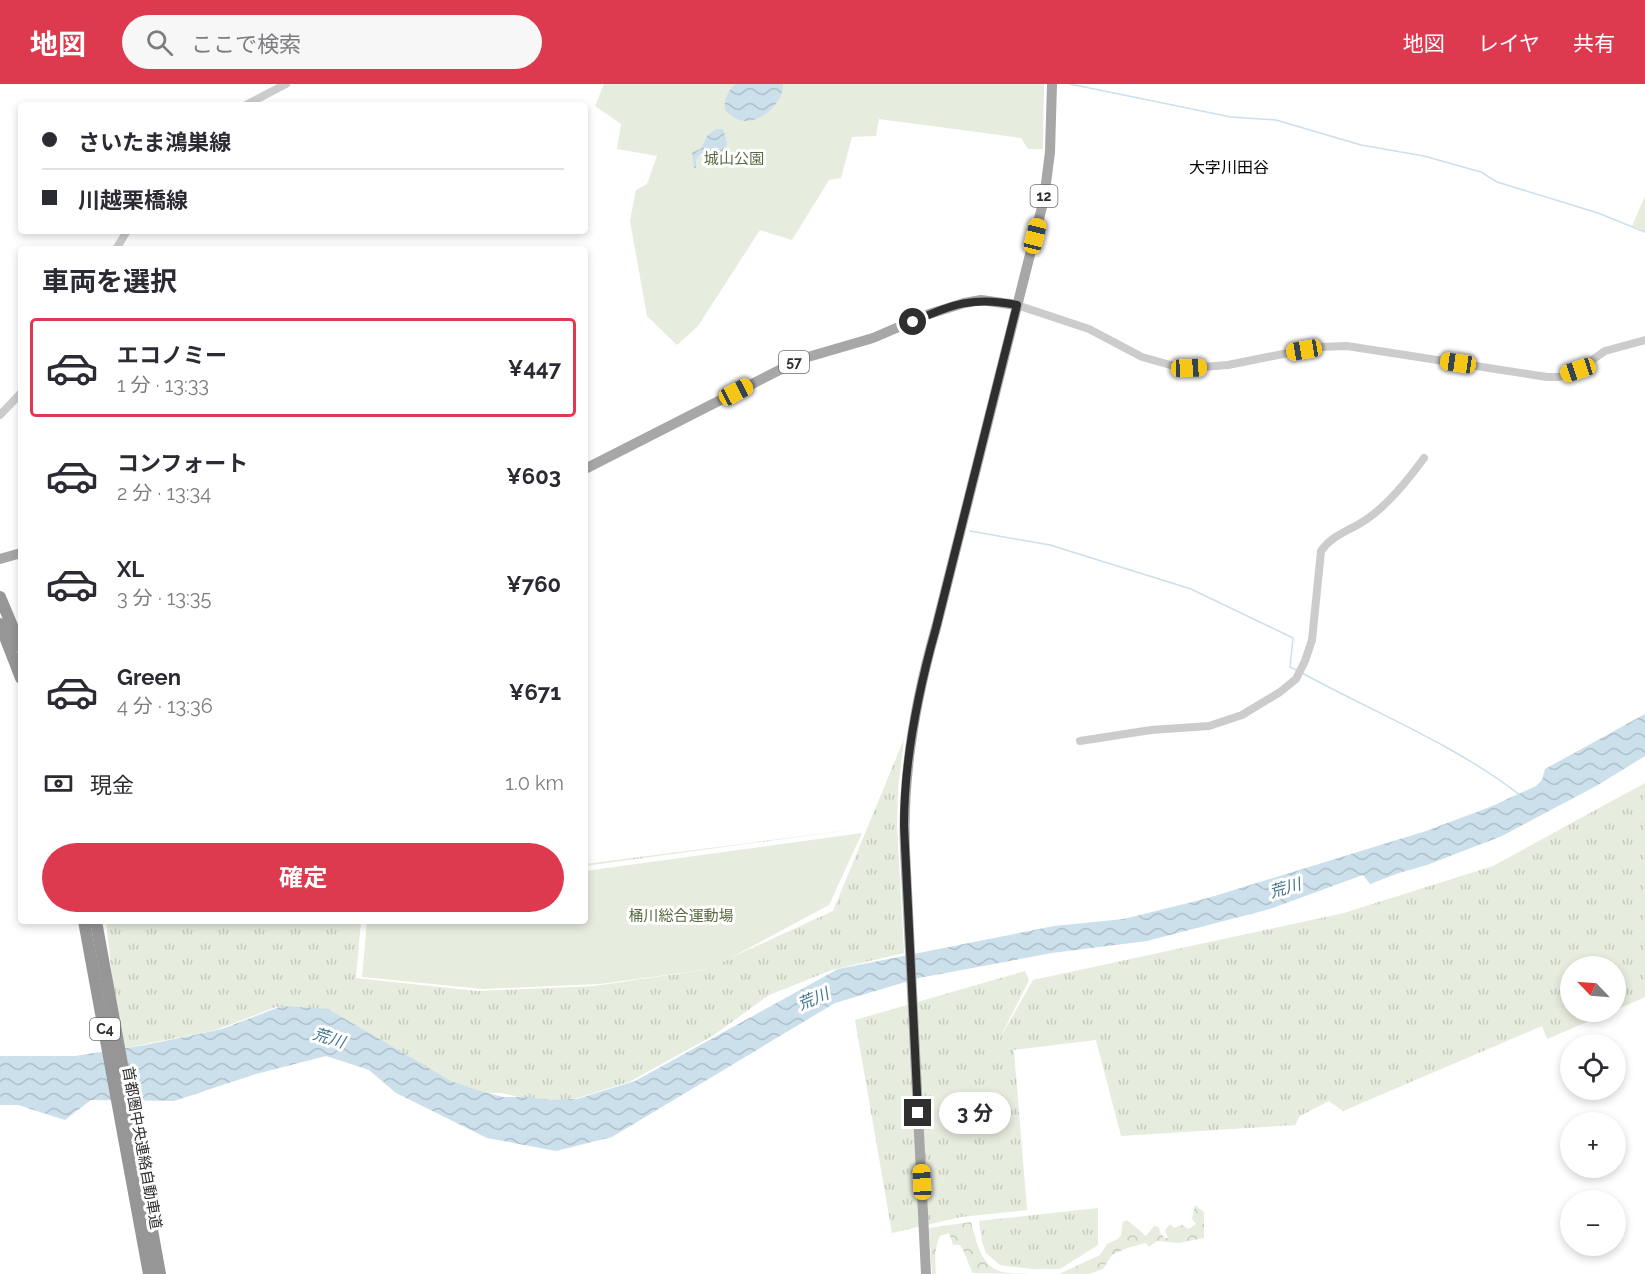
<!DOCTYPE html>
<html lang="ja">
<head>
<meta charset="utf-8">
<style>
	body { margin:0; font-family:Raleway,"Noto Sans JP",sans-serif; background:#f7f7f7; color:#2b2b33; height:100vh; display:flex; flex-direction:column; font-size:22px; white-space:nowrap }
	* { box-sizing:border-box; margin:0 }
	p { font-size:20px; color:#7c7c81 }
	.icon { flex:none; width:33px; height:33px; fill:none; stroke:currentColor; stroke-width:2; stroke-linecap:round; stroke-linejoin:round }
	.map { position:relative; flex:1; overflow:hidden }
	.details { position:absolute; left:18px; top:162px; width:570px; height:678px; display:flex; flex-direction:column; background:#fff; border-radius:6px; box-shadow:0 3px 9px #0003 }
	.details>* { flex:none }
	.hud { position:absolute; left:18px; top:18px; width:570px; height:132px; border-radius:6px; box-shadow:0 3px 9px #0003; display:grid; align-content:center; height:132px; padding:0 24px; background:#fff }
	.needle { width:39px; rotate:295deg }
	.controls { position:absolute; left:1560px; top:872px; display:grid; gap:12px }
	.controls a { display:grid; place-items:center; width:66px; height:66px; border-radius:50%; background:#fff; box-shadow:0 3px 9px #0003; font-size:30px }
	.end { position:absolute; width:27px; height:27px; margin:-14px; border:8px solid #2f2f2f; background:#fff; box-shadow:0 0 0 3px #fff }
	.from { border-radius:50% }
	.bubble { position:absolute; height:42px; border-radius:21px; background:#fff; box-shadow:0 3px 9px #0003; font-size:20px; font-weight:700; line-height:42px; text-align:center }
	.car { position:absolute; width:18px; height:36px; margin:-18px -9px; border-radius:8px; box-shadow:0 0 4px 2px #0007; background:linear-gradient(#f5c518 24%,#345 0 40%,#f5c518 0 76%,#345 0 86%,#f5c518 0) }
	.hud b { display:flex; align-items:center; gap:21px; height:57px; font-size:22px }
	.hud b+b { border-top:2px solid #e1e1e2 }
	.hud i { width:15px; height:15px; background:#2b2b33 }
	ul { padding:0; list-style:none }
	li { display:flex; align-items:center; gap:18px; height:99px; margin:0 12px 9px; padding:0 12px; border:3px solid transparent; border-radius:6px }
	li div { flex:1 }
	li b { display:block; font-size:22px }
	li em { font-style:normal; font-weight:700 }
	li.on { border-color:#dd3a4f }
	li>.icon { width:54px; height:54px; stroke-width:1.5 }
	h2 { padding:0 24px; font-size:27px; line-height:72px }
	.pay { display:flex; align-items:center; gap:15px; height:66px; padding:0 24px; font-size:22px }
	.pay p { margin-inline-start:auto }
	.primary-button { display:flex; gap:12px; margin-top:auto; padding:12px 24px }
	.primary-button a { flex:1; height:69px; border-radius:36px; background:#dd3a4f; color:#fff; font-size:24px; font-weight:700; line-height:69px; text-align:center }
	header { display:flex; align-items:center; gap:36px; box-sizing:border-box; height:84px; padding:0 30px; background:#dd3a4f; color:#fff }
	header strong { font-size:28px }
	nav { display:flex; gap:33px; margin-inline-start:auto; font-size:21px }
	.search { width:420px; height:54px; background:#f7f7f7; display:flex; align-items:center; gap:15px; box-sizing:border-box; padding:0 21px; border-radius:33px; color:#7c7c81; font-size:22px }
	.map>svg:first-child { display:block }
	.grass { fill:url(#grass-tufts) }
	.forest { fill:url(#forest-crowns) }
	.green { fill:#e6ecde }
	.water { fill:url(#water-waves) }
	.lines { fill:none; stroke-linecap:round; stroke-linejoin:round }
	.stream { stroke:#cbe0eb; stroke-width:1.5 }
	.tertiary { stroke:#ccc; stroke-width:8 }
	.primary { stroke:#a7a7a7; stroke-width:10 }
	.motorway { stroke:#969696; stroke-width:12 }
	.route { stroke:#2f2f2f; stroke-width:8 }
	.labels { text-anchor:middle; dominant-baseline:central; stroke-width:6; stroke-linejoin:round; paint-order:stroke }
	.shield { fill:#fff; stroke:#6d6d6d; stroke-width:1.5 }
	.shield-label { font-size:14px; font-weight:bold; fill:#2f2f2f }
	.park-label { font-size:15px; fill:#55693e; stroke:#fff }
	.street-label { font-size:15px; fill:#2f2f2f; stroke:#fff }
	.neighbourhood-label { font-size:16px; fill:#000; stroke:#fff }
	.water-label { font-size:16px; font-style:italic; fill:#41748e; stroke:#fff }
</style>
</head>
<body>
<header>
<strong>地図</strong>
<div class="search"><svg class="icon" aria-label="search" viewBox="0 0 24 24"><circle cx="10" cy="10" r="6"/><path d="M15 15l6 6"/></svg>ここで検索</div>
<nav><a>地図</a><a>レイヤ</a><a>共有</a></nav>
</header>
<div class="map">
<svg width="1645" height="1190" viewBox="0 0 1645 1190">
	<defs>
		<pattern id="grass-tufts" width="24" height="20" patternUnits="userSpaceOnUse" patternTransform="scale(1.5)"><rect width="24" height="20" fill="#e6ecde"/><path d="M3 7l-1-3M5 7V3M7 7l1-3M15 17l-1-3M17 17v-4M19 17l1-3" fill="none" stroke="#c6cbbf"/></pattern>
		<pattern id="forest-crowns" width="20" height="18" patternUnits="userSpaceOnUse" patternTransform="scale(1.5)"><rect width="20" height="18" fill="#e6ecde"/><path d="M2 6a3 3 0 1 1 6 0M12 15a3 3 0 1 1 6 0" fill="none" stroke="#c6cbbf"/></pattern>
		<pattern id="water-waves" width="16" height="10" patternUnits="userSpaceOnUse" patternTransform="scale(1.5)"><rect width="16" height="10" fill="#cbe0eb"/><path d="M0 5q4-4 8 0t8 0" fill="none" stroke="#afc0ca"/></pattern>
	</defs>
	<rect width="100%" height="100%" fill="#fff"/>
	<!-- grass -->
	<g class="grass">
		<path d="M 904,655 L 898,704 L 897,741 L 904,869 L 832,886 L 769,911 L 714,951 L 629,998 L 571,1016 L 542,1018 L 501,1009 L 474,1009 L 445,998 L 322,926 L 276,923 L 216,946 L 120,965 L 106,837 L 361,837 L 356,894 L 477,907 L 594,902 L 704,886 L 833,827 Z"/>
		<path d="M 1645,699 L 1645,913 L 1616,926 L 1616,882 L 1570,882 L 1570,927 L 1613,927 L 1547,955 L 1542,942 L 1343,1027 L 1329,1017 L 1300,1032 L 1295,1041 L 1121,1052 L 1096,956 L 1014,966 L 1027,1126 L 961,1133 L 892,1149 L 855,936 L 1025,887 L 1029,896 L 998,958 L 1033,896 L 1344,829 L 1493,782 Z"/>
		<path d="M 864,744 L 585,782 L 585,780 Z"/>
		<path d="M 1098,1124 L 1098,1161 L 1060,1185 L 1031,1185 L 1000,1181 L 986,1169 L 982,1158 L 979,1137 Z"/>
	</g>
	<!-- forest -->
	<g class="forest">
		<path d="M 1195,1121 L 1204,1128 L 1204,1154 L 1179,1159 L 1157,1157 L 1149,1163 L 1146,1159 L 1127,1164 L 1112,1171 L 1103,1185 L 1089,1190 L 1059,1190 L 1100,1171 L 1107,1160 L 1118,1155 L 1121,1151 L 1123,1138 L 1127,1136 L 1146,1152 L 1154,1142 L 1159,1143 L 1160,1149 L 1165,1154 L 1168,1154 L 1165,1146 L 1170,1140 L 1174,1144 L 1182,1141 L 1189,1145 L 1196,1140 L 1192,1135 Z"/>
		<path d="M 971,1138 C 976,1155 980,1180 999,1187 C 1007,1190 1020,1189 1028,1190 L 973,1189 C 968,1180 966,1170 960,1161 L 953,1161 L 949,1149 L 940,1152 C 934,1166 935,1175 936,1190 L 932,1190 L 929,1144 Z"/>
	</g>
	<!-- green -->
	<g class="green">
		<path d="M 604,0 L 1044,0 L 1043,65 L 1028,65 L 1021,54 L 879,35 L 876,52 L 852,53 L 841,94 L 829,96 L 792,156 L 760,146 L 698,242 L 677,261 L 647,232 L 630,137 L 636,106 L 647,100 L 657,72 L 617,65 L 621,40 L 595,22 Z"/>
		<path d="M 1645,112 L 1645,147 L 1632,142 Z"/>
		<path d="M 862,749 L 829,821 L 710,885 L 600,900 L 483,905 L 362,893 L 367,837 L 585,837 L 585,787 Z"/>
	</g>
	<!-- water -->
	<g class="water">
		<path d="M 735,0 L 783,0 C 784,17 763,38 745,37 C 737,37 730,31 725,26 C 724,14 727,9 735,0 Z"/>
		<path d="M 716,45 L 723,45 L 727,59 L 723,69 C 716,71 701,65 697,74 C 695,77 697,81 696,84 L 694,84 L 692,68 L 701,65 L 707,52 Z"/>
		<path d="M 1645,630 L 1645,672 L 1598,701 L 1502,752 L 1427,781 L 1399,789 L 1370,800 L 1363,791 L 1270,825 L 1147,857 L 1052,869 L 919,894 L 835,919 L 612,1053 L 556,1067 L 487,1054 L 396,1009 L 369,986 L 326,972 L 256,990 L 174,1017 L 91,1016 L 65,1036 L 18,1021 L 0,1021 L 0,972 L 75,972 L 145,961 L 222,945 L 282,922 L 328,925 L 451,997 L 480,1007 L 503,1013 L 527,1013 L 549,1016 L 577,1015 L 635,997 L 838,885 L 1054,842 L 1124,835 L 1208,814 L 1426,747 L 1490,723 L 1536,702 L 1542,696 L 1545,685 Z"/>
	</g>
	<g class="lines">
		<!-- stream -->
		<g class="stream">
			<path d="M 1070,0 L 1231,33 L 1276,36 L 1361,61 L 1424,72 L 1481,88 L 1497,98 L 1598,129 L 1645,148"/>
			<path d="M 970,447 L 1050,461 L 1191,505 L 1293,554 L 1290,583 L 1298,587"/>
			<path d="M 1302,589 C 1375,629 1454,660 1520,711"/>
		</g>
		<!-- tertiary -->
		<g class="tertiary">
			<path d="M 246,21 L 286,0"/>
			<path d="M 116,165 L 127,147"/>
			<path d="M 1017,221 L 1089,245 L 1142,273 L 1174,282 L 1189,284 L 1228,281 L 1318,263 L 1347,262 L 1547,293 L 1559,293 L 1578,286 L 1605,267 L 1645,256"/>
			<path d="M 0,331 L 21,309"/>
			<path d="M 1080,657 L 1151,646 L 1209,642 L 1242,631 L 1280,608 L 1296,595 L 1305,577 L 1312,556 L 1321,467 C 1333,450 1350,447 1367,435 C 1389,420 1408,396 1424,374"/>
		</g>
		<!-- primary -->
		<g class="primary">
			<path d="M 585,385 L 801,275 L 873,254 L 929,230 L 964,219 L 981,216 L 1017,221"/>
			<path d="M 0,475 L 21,469"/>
			<path d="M 926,1190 L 905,766 C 902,690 915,617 936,544 L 1044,115 L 1050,68 L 1052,0"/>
		</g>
		<!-- motorway -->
		<g class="motorway">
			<path d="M 0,513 L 21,563"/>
			<path d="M 0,540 L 21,594"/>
			<path d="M 84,837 L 149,1190"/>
			<path d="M 96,837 L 160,1190"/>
		</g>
	</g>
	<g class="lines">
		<!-- route -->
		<path class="route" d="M 913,238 C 951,220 975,212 1017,221 L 936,544 C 918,608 904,674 904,741 L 918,1029"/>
	</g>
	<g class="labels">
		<!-- shield labels -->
		<g class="shield">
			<rect x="1030.5" y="101" width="27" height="22" rx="4.5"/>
			<rect x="779" y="267" width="30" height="22" rx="4.5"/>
			<rect x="90" y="934" width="30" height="22" rx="4.5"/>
		</g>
		<g class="shield-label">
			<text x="1044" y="112">12</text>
			<text x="794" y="278">57</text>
			<text x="105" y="945">C4</text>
		</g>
		<!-- park labels -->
		<g class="park-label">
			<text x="734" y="75">城山公園</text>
			<text x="681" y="832">桶川総合運動場</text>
		</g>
		<!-- street labels -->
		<g class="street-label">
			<text transform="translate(142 1064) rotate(80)">首都圏中央連絡自動車道</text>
		</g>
		<!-- neighbourhood labels -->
		<g class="neighbourhood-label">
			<text x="1229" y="83">大字川田谷</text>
		</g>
		<!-- water labels -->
		<g class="water-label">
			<text transform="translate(1285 804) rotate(-16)">荒川</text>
			<text transform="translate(813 915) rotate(-23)">荒川</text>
			<text transform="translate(329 954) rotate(17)">荒川</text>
		</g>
	</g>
</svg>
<div class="controls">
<a><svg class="needle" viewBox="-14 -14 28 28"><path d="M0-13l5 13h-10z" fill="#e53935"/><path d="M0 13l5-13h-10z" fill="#7c7c81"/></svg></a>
<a><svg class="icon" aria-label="locate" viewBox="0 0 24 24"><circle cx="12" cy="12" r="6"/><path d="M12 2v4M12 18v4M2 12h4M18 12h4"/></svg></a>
<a>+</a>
<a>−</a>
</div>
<i class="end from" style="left:913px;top:238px"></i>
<i class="end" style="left:918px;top:1029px"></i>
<div class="bubble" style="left:939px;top:1008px;width:72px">3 分</div>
<i class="car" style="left:1035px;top:152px;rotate:14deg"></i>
<i class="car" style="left:1304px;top:266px;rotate:260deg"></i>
<i class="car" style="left:1458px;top:279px;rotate:278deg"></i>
<i class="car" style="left:1189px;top:284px;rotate:88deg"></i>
<i class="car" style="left:1578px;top:286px;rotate:252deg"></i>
<i class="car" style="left:736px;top:308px;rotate:62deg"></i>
<i class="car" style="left:922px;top:1098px;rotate:357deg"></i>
<div class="hud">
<b><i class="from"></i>さいたま鴻巣線</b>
<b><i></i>川越栗橋線</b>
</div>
<section class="details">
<h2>車両を選択</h2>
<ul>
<li class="on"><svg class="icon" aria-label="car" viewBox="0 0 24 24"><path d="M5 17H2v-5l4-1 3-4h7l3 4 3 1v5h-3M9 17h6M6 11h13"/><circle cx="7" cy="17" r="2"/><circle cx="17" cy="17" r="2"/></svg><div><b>エコノミー</b><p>1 分 · 13:33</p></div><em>¥447</em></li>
<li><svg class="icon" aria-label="car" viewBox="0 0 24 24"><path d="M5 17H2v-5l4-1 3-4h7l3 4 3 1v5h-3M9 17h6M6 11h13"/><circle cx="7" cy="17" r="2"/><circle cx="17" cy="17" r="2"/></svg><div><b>コンフォート</b><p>2 分 · 13:34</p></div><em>¥603</em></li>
<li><svg class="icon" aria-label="car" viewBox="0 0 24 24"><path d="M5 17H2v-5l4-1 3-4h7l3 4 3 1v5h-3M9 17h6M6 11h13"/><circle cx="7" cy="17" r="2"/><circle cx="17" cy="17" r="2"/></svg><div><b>XL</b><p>3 分 · 13:35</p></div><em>¥760</em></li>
<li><svg class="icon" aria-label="car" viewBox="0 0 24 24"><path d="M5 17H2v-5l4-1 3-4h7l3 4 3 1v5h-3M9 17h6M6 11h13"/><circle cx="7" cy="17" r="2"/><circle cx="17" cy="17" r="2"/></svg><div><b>Green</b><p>4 分 · 13:36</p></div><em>¥671</em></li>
</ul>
<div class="pay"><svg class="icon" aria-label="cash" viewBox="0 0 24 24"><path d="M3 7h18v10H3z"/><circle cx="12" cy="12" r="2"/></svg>現金<p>1.0 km</p></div>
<div class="primary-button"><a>確定</a></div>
</section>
</div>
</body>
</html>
